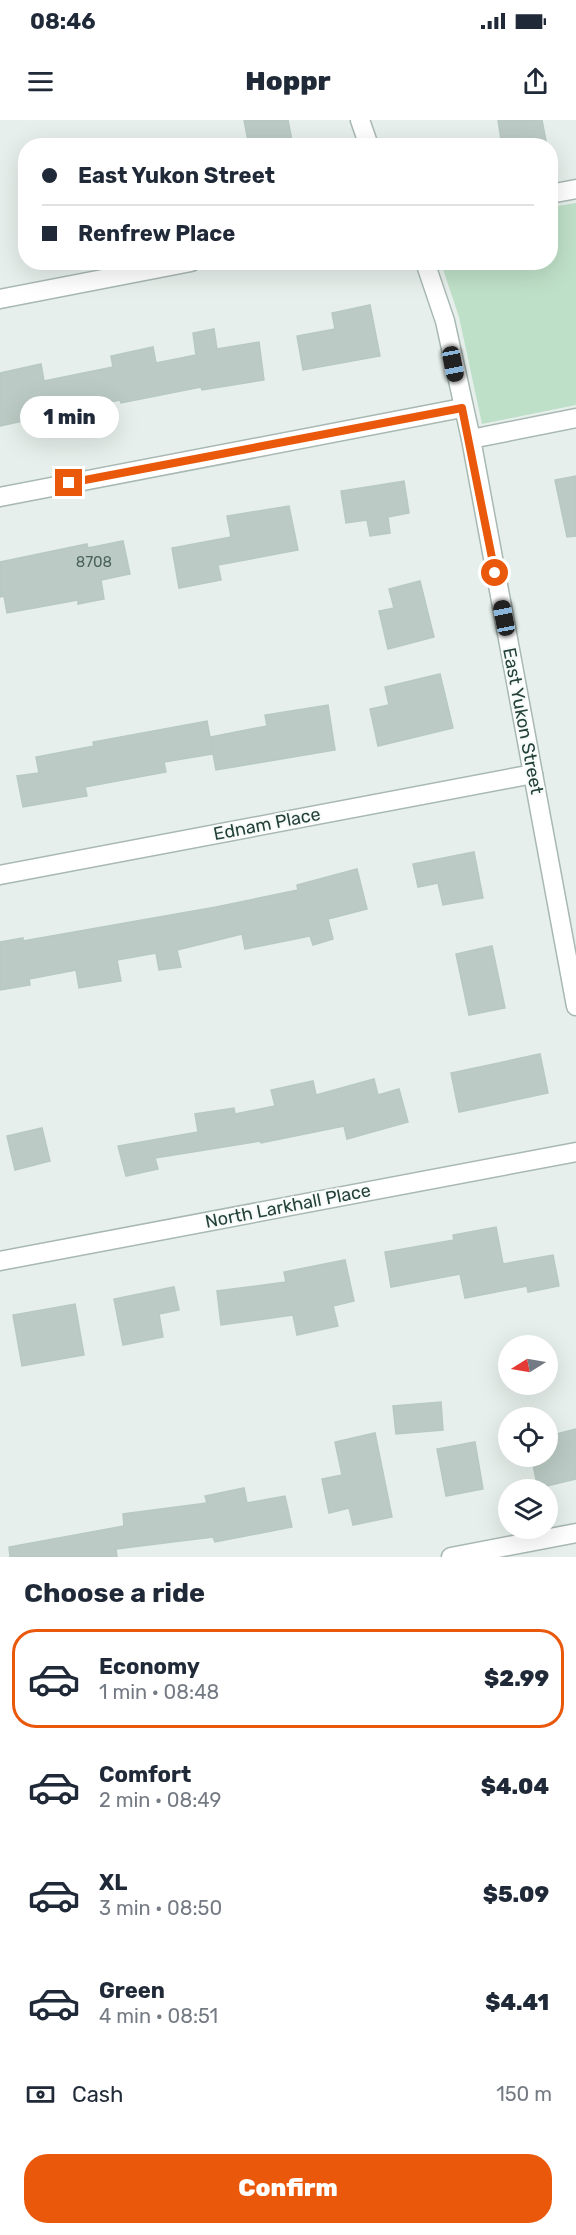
<!DOCTYPE html>
<html lang="en">
<head>
<meta charset="utf-8">
<style>
	body { margin:0; font-family:Rubik,sans-serif; background:#f6f6f7; color:#1f2937; height:100vh; display:flex; flex-direction:column; font-size:22px; white-space:nowrap }
	* { box-sizing:border-box; margin:0 }
	p { font-size:20px; color:#747a83 }
	.icon { flex:none; width:33px; height:33px; fill:none; stroke:currentColor; stroke-width:2; stroke-linecap:round; stroke-linejoin:round }
	.map { position:relative; height:1437px; overflow:hidden }
	.drawer { display:flex; flex-direction:column; background:#fff; flex:1 }
	.drawer>* { flex:none }
	.hud { position:absolute; left:18px; top:18px; width:540px; height:132px; border-radius:24px; box-shadow:0 6px 24px #0002; display:grid; align-content:center; height:132px; padding:0 24px; background:#fff }
	.needle { width:39px; rotate:259deg }
	.tools { position:absolute; left:498px; top:1215px; display:grid; gap:12px }
	.tools a { display:grid; place-items:center; width:60px; height:60px; border-radius:50%; background:#fff; box-shadow:0 6px 24px #0002; font-size:30px }
	.end { position:absolute; width:27px; height:27px; margin:-14px; border:8px solid #ea580c; background:#fff; box-shadow:0 0 0 3px #fff }
	.from { border-radius:50% }
	.bubble { position:absolute; height:42px; border-radius:21px; background:#fff; box-shadow:0 6px 24px #0002; font-size:20px; font-weight:800; line-height:42px; text-align:center }
	.car { position:absolute; width:18px; height:36px; margin:-18px -9px; border-radius:8px; box-shadow:0 0 4px 2px #0007; background:linear-gradient(#222 24%,#8ab4d8 0 40%,#222 0 76%,#8ab4d8 0 86%,#222 0) }
	.hud b { display:flex; align-items:center; gap:21px; height:57px; font-size:22px }
	.hud b+b { border-top:2px solid #e0e1e3 }
	.hud i { width:15px; height:15px; background:#1f2937 }
	ul { padding:0; list-style:none }
	li { display:flex; align-items:center; gap:18px; height:99px; margin:0 12px 9px; padding:0 12px; border:3px solid transparent; border-radius:24px }
	li div { flex:1 }
	li b { display:block; font-size:22px }
	li em { font-style:normal; font-weight:800 }
	li.active { border-color:#ea580c }
	li>.icon { width:54px; height:54px; stroke-width:1.5 }
	h2 { padding:0 24px; font-size:27px; line-height:72px }
	.pay { display:flex; align-items:center; gap:15px; height:66px; padding:0 24px; font-size:22px }
	.pay p { margin-inline-start:auto }
	.cta { display:flex; gap:12px; margin-top:auto; padding:12px 24px }
	.cta a { flex:1; height:69px; border-radius:24px; background:#ea580c; color:#fff; font-size:24px; font-weight:800; line-height:69px; text-align:center }
	.status { display:flex; justify-content:space-between; align-items:center; height:42px; padding:0 30px; background:#fff; direction:ltr }
	.status svg { height:16px; fill:currentColor }
	header { display:flex; justify-content:space-between; align-items:center; height:78px; padding:0 24px; background:#fff; font-size:27px; font-weight:800 }
	.map>svg:first-child { display:block }
	.green { fill:#bfe0c8 }
	.building { fill:#bbcac4; stroke:#b8c9c2; stroke-width:1.5 }
	.lines { fill:none; stroke-linecap:round; stroke-linejoin:round }
	.minor-casing { stroke:#a8b8b2; stroke-width:21 }
	.tertiary-casing { stroke:#a8b8b2; stroke-width:21 }
	.minor { stroke:#fff; stroke-width:18 }
	.tertiary { stroke:#fff; stroke-width:18 }
	.route { stroke:#ea580c; stroke-width:8 }
	.labels { text-anchor:middle; dominant-baseline:central; stroke-width:4.5; stroke-linejoin:round; paint-order:stroke }
	.number-label { font-size:15px; fill:#4a645c }
	.street-label { font-size:18px; fill:#24423a; stroke:#f7fbf9 }
</style>
</head>
<body>
<div class="status"><b>08:46</b><svg viewBox="0 0 49 12"><path d="M0 12V9h3v3zM5 12V6h3v6zM10 12V3h3v9zM15 12V0h3v12zM26 1h20v11H26zM47 4h2v5h-2z"/></svg></div>
<header><svg class="icon" aria-label="menu" viewBox="0 0 24 24"><path d="M4 6h16M4 12h16M4 18h16"/></svg>Hoppr<svg class="icon" aria-label="share" viewBox="0 0 24 24"><path d="M12 15V3M7 8l5-5 5 5M5 13v7h14v-7"/></svg></header>
<div class="map">
<svg width="576" height="1437" viewBox="0 0 576 1437">
	<rect width="100%" height="100%" fill="#e6efeb"/>
	<!-- green -->
	<path class="green" d="M 576,83 L 576,285 L 482,304 L 459,197 L 441,143 L 550,142 L 551,87 Z"/>
	<!-- building -->
	<g class="building">
		<path d="M 244,0 L 288,0 L 293,26 L 249,26 Z"/>
		<path d="M 498,0 L 542,0 L 547,26 L 502,26 Z"/>
		<path d="M 370,185 L 380,236 L 303,250 L 297,216 L 335,209 L 332,193 Z"/>
		<path d="M 214,209 L 217,229 L 259,222 L 264,260 L 202,270 L 201,267 L 121,283 L 120,280 L 0,306 L 0,253 L 41,244 L 44,261 L 113,247 L 111,236 L 153,227 L 156,243 L 196,235 L 193,213 Z"/>
		<path d="M 576,356 L 576,416 L 567,417 L 555,360 Z"/>
		<path d="M 404,361 L 409,393 L 388,397 L 390,413 L 370,416 L 367,400 L 346,403 L 341,371 Z"/>
		<path d="M 289,386 L 298,430 L 218,445 L 221,460 L 179,468 L 172,428 L 231,417 L 227,396 Z"/>
		<path d="M 123,421 L 130,454 L 101,460 L 104,479 L 78,484 L 78,480 L 7,493 L 4,476 L 0,477 L 0,442 L 87,424 L 88,428 Z"/>
		<path d="M 420,461 L 434,517 L 388,529 L 379,491 L 394,488 L 389,469 Z"/>
		<path d="M 440,554 L 453,608 L 378,626 L 370,589 L 389,585 L 385,567 Z"/>
		<path d="M 328,585 L 335,630 L 216,650 L 210,617 L 267,606 L 265,595 Z"/>
		<path d="M 207,601 L 213,634 L 164,642 L 166,652 L 85,667 L 87,676 L 23,687 L 17,656 L 39,653 L 36,637 L 94,626 L 93,622 Z"/>
		<path d="M 474,732 L 483,778 L 443,785 L 438,763 L 418,767 L 413,744 Z"/>
		<path d="M 357,749 L 367,789 L 328,799 L 333,819 L 313,825 L 310,816 L 245,829 L 242,814 L 177,830 L 181,847 L 159,850 L 156,833 L 117,840 L 121,861 L 79,868 L 76,850 L 29,859 L 30,865 L 0,870 L 0,822 L 23,818 L 23,821 L 216,787 L 298,770 L 297,765 Z"/>
		<path d="M 492,826 L 505,888 L 469,895 L 456,834 Z"/>
		<path d="M 540,934 L 548,973 L 459,992 L 451,953 Z"/>
		<path d="M 374,959 L 378,975 L 399,969 L 408,1002 L 347,1019 L 344,1006 L 261,1023 L 260,1021 L 155,1038 L 158,1049 L 126,1056 L 118,1026 L 198,1012 L 195,994 L 234,988 L 235,994 L 275,986 L 271,970 L 313,961 L 316,975 Z"/>
		<path d="M 42,1008 L 50,1041 L 15,1050 L 7,1016 Z"/>
		<path d="M 496,1107 L 503,1144 L 553,1135 L 559,1166 L 528,1172 L 527,1166 L 465,1178 L 460,1154 L 391,1167 L 385,1132 L 454,1120 L 453,1115 Z"/>
		<path d="M 345,1140 L 354,1181 L 333,1186 L 338,1206 L 297,1215 L 293,1195 L 221,1205 L 217,1171 L 286,1162 L 284,1152 Z"/>
		<path d="M 174,1167 L 179,1190 L 159,1194 L 163,1217 L 123,1225 L 114,1179 Z"/>
		<path d="M 75,1184 L 84,1235 L 22,1246 L 13,1195 Z"/>
		<path d="M 441,1282 L 443,1310 L 396,1314 L 393,1286 Z"/>
		<path d="M 576,1309 L 576,1359 L 538,1368 L 531,1336 L 548,1336 L 548,1316 Z"/>
		<path d="M 375,1313 L 392,1397 L 353,1405 L 349,1388 L 329,1393 L 322,1359 L 342,1355 L 335,1322 Z"/>
		<path d="M 475,1322 L 483,1369 L 446,1376 L 437,1329 Z"/>
		<path d="M 244,1368 L 247,1383 L 285,1376 L 292,1407 L 215,1422 L 213,1417 L 116,1429 L 117,1437 L 10,1437 L 9,1427 L 124,1406 L 123,1394 L 207,1383 L 205,1376 Z"/>
	</g>
	<g class="lines">
		<defs>
			<g id="minor">
				<path d="M 550,74 L 576,69"/>
				<path d="M 0,179 L 191,142"/>
				<path d="M 471,319 L 576,298"/>
				<path d="M 0,377 L 462,288"/>
				<path d="M 0,755 L 533,654"/>
				<path d="M 0,1141 L 576,1032"/>
				<path d="M 451,1437 L 576,1413"/>
			</g>
			<g id="tertiary">
				<path d="M 360,0 L 369,26"/>
				<path d="M 425,142 L 445,201 L 471,319 L 576,886"/>
			</g>
		</defs>
		<!-- minor casing -->
		<use href="#minor" class="minor-casing"/>
		<!-- tertiary casing -->
		<use href="#tertiary" class="tertiary-casing"/>
		<!-- minor -->
		<use href="#minor" class="minor"/>
		<!-- tertiary -->
		<use href="#tertiary" class="tertiary"/>
	</g>
	<g class="lines">
		<!-- route -->
		<path class="route" d="M 69,363 L 462,288 L 495,453"/>
	</g>
	<g class="labels">
		<!-- number labels -->
		<g class="number-label">
			<text x="94" y="442">8708</text>
		</g>
		<!-- street labels -->
		<g class="street-label">
			<text transform="translate(523 601) rotate(79)">East Yukon Street</text>
			<text transform="translate(267 704) rotate(-11)">Ednam Place</text>
			<text transform="translate(288 1086) rotate(-11)">North Larkhall Place</text>
		</g>
	</g>
</svg>
<div class="tools">
<a><svg class="needle" viewBox="-14 -14 28 28"><path d="M0-13l5 13h-10z" fill="#e53935"/><path d="M0 13l5-13h-10z" fill="#747a83"/></svg></a>
<a><svg class="icon" aria-label="locate" viewBox="0 0 24 24"><circle cx="12" cy="12" r="6"/><path d="M12 2v4M12 18v4M2 12h4M18 12h4"/></svg></a>
<a><svg class="icon" aria-label="layers" viewBox="0 0 24 24"><path d="M12 4l9 5-9 5-9-5zM3 14l9 5 9-5"/></svg></a>
</div>
<i class="end from" style="left:495px;top:453px"></i>
<i class="end" style="left:69px;top:363px"></i>
<div class="bubble" style="left:20px;top:276px;width:99px">1 min</div>
<i class="car" style="left:453px;top:244px;rotate:169deg"></i>
<i class="car" style="left:504px;top:498px;rotate:349deg"></i>
<div class="hud">
<b><i class="from"></i>East Yukon Street</b>
<b><i></i>Renfrew Place</b>
</div>
</div>
<section class="drawer">
<h2>Choose a ride</h2>
<ul>
<li class="active"><svg class="icon" aria-label="car" viewBox="0 0 24 24"><path d="M5 17H2v-5l4-1 3-4h7l3 4 3 1v5h-3M9 17h6M6 11h13"/><circle cx="7" cy="17" r="2"/><circle cx="17" cy="17" r="2"/></svg><div><b>Economy</b><p>1 min · 08:48</p></div><em>$2.99</em></li>
<li><svg class="icon" aria-label="car" viewBox="0 0 24 24"><path d="M5 17H2v-5l4-1 3-4h7l3 4 3 1v5h-3M9 17h6M6 11h13"/><circle cx="7" cy="17" r="2"/><circle cx="17" cy="17" r="2"/></svg><div><b>Comfort</b><p>2 min · 08:49</p></div><em>$4.04</em></li>
<li><svg class="icon" aria-label="car" viewBox="0 0 24 24"><path d="M5 17H2v-5l4-1 3-4h7l3 4 3 1v5h-3M9 17h6M6 11h13"/><circle cx="7" cy="17" r="2"/><circle cx="17" cy="17" r="2"/></svg><div><b>XL</b><p>3 min · 08:50</p></div><em>$5.09</em></li>
<li><svg class="icon" aria-label="car" viewBox="0 0 24 24"><path d="M5 17H2v-5l4-1 3-4h7l3 4 3 1v5h-3M9 17h6M6 11h13"/><circle cx="7" cy="17" r="2"/><circle cx="17" cy="17" r="2"/></svg><div><b>Green</b><p>4 min · 08:51</p></div><em>$4.41</em></li>
</ul>
<div class="pay"><svg class="icon" aria-label="cash" viewBox="0 0 24 24"><path d="M3 7h18v10H3z"/><circle cx="12" cy="12" r="2"/></svg>Cash<p>150 m</p></div>
<div class="cta"><a>Confirm</a></div>
</section>
</body>
</html>
